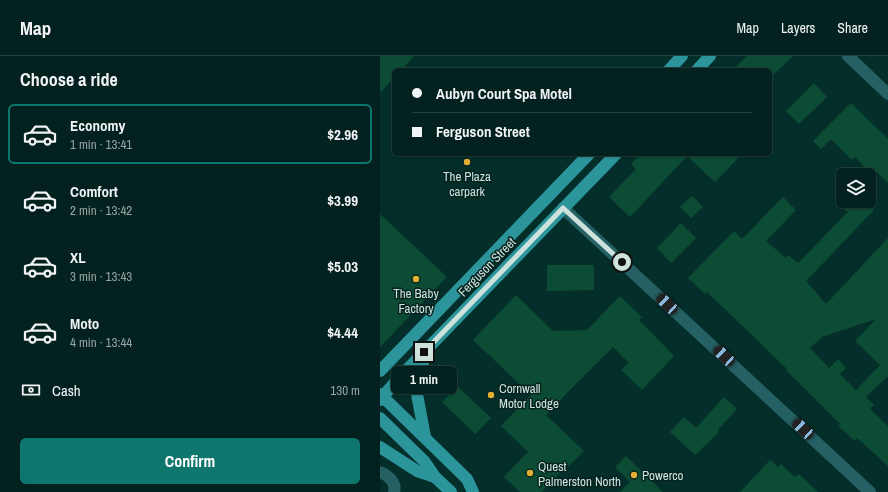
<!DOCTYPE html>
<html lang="en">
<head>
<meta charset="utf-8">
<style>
	body { margin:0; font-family:"Archivo Narrow",sans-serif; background:#112f2c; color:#f1f3f6; height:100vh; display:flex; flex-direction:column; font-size:15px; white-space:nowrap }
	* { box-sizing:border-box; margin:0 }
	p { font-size:13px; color:#97a4a4 }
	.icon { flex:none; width:22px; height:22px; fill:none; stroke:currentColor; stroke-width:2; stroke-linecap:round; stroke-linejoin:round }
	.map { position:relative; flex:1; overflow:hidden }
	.side { display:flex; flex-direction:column; background:#03221f; width:380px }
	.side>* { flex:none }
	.banner { position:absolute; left:12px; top:12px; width:380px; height:88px; border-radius:6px; box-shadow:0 1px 3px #0004,0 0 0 1px #243f3d; display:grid; align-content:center; height:88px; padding:0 20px; background:#03221f }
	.fabs { position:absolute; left:456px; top:112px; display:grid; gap:8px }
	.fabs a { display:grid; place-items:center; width:40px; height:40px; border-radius:6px; background:#03221f; box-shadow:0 1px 3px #0004,0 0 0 1px #243f3d; font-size:20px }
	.end { position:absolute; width:18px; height:18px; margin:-9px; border:5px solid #cde2dd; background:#111; box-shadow:0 0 0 2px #111 }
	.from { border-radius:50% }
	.bubble { position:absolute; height:28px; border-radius:6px; background:#03221f; box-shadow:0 1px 3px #0004,0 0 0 1px #243f3d; font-size:13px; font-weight:700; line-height:28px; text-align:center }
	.car { position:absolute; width:12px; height:24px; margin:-12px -6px; border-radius:5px; box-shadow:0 0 3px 1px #0007; background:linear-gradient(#222 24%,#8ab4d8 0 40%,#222 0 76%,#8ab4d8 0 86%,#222 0) }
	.banner b { display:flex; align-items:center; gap:14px; height:38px; font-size:15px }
	.banner b+b { border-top:1px solid #243f3d }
	.banner i { width:10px; height:10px; background:#f1f3f6 }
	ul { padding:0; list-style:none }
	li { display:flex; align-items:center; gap:12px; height:60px; margin:0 8px 6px; padding:0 12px; border:2px solid transparent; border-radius:6px }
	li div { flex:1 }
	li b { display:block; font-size:15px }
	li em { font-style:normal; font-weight:700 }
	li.selected { border-color:#0f766e }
	li>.icon { width:36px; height:36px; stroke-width:1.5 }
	h2 { padding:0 20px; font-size:18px; line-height:48px }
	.pay { display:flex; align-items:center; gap:10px; height:44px; padding:0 20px; font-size:15px }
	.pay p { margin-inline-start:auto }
	.action { display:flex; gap:8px; margin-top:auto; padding:8px 20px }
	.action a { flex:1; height:46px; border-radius:6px; background:#0f766e; color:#fff; font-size:16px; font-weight:700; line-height:46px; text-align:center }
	header { display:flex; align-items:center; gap:24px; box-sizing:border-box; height:56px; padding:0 20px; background:#03221f; border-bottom:1px solid #243f3d }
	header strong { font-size:19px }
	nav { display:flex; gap:22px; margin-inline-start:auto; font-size:14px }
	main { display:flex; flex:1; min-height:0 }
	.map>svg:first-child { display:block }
	.building { fill:#0c4c34; fill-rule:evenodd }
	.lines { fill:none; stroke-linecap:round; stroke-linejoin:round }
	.minor { stroke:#256064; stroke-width:12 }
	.major { stroke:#2c949b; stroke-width:12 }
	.route { stroke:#cde2dd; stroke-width:5 }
	.poi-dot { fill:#e2af34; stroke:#05231f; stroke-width:1.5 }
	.labels { text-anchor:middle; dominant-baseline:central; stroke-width:3; stroke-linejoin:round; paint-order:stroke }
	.poi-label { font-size:13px; fill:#cde2dd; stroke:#05231f; text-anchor:start }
	.street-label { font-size:13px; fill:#cde2dd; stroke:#05231f }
</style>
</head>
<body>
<header>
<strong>Map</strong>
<nav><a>Map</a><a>Layers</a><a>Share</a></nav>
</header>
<main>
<section class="side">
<h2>Choose a ride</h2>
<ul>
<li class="selected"><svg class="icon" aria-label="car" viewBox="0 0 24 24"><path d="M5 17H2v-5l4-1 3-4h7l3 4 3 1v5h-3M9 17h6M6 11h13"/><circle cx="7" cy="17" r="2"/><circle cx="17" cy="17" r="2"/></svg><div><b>Economy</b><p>1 min · 13:41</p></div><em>$2.96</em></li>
<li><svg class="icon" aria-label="car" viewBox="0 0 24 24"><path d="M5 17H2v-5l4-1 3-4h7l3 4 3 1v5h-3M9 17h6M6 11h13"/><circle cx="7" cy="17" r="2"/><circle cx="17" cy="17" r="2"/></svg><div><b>Comfort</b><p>2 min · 13:42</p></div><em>$3.99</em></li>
<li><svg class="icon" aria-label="car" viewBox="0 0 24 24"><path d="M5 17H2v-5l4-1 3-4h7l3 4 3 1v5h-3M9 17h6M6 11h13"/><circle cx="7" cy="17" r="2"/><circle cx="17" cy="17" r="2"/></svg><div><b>XL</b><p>3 min · 13:43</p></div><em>$5.03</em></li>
<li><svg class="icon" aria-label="car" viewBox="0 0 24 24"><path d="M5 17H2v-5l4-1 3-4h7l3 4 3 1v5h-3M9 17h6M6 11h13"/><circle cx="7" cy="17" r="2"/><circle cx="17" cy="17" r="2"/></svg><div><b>Moto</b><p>4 min · 13:44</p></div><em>$4.44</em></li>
</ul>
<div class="pay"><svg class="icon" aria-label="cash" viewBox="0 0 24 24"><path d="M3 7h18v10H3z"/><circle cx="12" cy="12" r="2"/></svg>Cash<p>130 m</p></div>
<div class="action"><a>Confirm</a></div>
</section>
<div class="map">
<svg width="508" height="436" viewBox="0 0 508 436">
	<rect width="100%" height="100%" fill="#042e29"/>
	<!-- building -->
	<g class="building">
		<path d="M 0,0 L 34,0 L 21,14 L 14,14 L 14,22 L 0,37 Z"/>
		<path d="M 367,0 L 413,0 L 390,22 L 390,14 L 353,14 Z"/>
		<path d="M 434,27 L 447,41 L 419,68 L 406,55 Z"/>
		<path d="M 471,47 L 508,83 L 508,127 L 497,116 L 494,120 L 475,101 L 472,104 L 451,83 L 441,93 L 433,85 Z"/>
		<path d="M 261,98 L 362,98 L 335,126 L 307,100 L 250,161 L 229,141 L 256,113 L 251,108 Z"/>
		<path d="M 312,140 L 323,151 L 311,162 L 300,151 Z"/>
		<path d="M 403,141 L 416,154 L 386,185 L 406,202 L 408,199 L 418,207 L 468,156 L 463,152 L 470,145 L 484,145 L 494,154 L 426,225 L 446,248 L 508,182 L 508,320 L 486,341 L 494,349 L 490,353 L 508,370 L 508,410 L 477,382 L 475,385 L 458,370 L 460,368 L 406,314 L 407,313 L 327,236 L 325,238 L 308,222 L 354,175 L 362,183 ZM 496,263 L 475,285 L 500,309 L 476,334 L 460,318 L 466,312 L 458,303 L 449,312 L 430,292 L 442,281 Z"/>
		<path d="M 0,158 L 67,221 L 0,291 Z"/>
		<path d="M 301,167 L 316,182 L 291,207 L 277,192 Z"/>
		<path d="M 167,209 L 214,209 L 214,234 L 167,235 Z"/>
		<path d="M 136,239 L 173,275 L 207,274 L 240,240 L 262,261 L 259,264 L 294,300 L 262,334 L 241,314 L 249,307 L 233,291 L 194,330 L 166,359 L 204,395 L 189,410 L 187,409 L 162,436 L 140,436 L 124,421 L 148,396 L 121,370 L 151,339 L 93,284 Z"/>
		<path d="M 77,330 L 111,362 L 95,378 L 62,346 Z"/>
		<path d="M 344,341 L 357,353 L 338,374 L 339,376 L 315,399 L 290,376 L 304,361 L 316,372 Z"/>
		<path d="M 246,400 L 283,436 L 240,436 L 250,426 L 235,411 Z"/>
		<path d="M 390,404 L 398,411 L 401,408 L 415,421 L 419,418 L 438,436 L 360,436 Z"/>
	</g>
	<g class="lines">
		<!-- minor -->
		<g class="minor">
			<path d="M 468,0 L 508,38"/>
			<path d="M 183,152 L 490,436"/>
			<path d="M 0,416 C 8,419 17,427 14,436"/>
		</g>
		<!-- major -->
		<g class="major">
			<path d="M 289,14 L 302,0"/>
			<path d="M 317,14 L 330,0"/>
			<path d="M 45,296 L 37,338 L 45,381"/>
			<path d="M 0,315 L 209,98"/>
			<path d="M 0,338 L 87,423 L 93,436"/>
			<path d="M 0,344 L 18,323 L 236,98"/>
			<path d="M 0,362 L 44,405 L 55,421 L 71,436"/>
			<path d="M 0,391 L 37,415 L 55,421"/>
		</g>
	</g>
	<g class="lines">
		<!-- route -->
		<path class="route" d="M 44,296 L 183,152 L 242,206"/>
	</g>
	<!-- markers -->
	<g class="poi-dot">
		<circle cx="87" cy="106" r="4"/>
		<circle cx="36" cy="223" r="4"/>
		<circle cx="111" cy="339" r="4"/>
		<circle cx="150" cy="417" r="4"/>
		<circle cx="254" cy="419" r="4"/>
	</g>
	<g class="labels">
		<!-- poi labels -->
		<g class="poi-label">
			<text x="87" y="120" text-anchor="middle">The Plaza<tspan x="87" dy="15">carpark</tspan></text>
			<text x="36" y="237" text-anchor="middle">The Baby<tspan x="36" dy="15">Factory</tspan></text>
			<text x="119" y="332">Cornwall<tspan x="119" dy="15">Motor Lodge</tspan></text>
			<text x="158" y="410">Quest<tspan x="158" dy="15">Palmerston North</tspan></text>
			<text x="262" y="419">Powerco</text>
		</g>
		<!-- street labels -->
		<g class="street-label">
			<text transform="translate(107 211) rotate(-46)">Ferguson Street</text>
		</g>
	</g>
</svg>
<div class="fabs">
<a><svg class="icon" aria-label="layers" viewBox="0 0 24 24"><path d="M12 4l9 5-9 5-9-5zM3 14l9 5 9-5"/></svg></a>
</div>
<i class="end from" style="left:242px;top:206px"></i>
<i class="end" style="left:44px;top:296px"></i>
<div class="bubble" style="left:11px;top:310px;width:66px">1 min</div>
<i class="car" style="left:287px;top:248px;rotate:313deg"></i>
<i class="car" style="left:344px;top:300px;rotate:313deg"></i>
<i class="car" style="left:423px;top:373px;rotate:313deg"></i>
<div class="banner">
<b><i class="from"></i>Aubyn Court Spa Motel</b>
<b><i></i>Ferguson Street</b>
</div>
</div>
</main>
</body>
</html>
